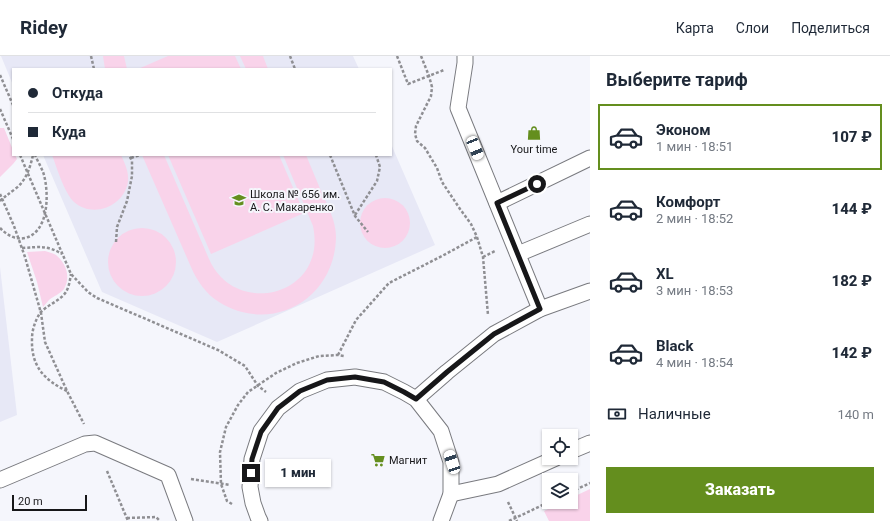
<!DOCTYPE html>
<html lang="ru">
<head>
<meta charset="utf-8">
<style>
	body { margin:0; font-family:Roboto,sans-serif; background:#f6f6f7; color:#1f2937; height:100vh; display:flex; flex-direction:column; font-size:15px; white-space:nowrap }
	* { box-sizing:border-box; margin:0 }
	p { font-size:13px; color:#747a83 }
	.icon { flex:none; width:22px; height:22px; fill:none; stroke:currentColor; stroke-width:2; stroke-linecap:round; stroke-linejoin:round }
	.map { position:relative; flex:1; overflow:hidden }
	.details { display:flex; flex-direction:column; background:#fff; width:300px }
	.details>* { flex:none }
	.hud { position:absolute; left:12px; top:12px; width:380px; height:88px; border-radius:0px; box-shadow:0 1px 3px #0004; display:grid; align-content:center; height:88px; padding:0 16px; background:#fff }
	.buttons { position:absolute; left:542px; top:373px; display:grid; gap:8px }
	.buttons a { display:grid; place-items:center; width:36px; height:36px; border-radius:0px; background:#fff; box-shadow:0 1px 3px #0004; font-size:20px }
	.scale { position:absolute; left:12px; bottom:10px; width:75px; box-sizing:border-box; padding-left:4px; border:2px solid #171719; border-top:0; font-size:11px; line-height:14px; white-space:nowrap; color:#171719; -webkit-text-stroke:3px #f5f6fc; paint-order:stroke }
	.end { position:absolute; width:18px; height:18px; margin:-9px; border:5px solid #171719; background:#fff; box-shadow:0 0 0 2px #fff }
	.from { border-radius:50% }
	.bubble { position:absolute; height:28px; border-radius:0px; background:#fff; box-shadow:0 1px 3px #0004; font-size:13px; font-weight:800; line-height:28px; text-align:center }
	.car { position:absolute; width:12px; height:24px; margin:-12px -6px; border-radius:5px; box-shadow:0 0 3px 1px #0007; background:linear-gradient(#fff 24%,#345 0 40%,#fff 0 76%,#345 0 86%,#fff 0) }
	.hud b { display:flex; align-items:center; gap:14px; height:38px; font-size:15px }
	.hud b+b { border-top:1px solid #e0e1e3 }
	.hud i { width:10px; height:10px; background:#1f2937 }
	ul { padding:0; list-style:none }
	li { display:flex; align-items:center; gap:12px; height:66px; margin:0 8px 6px; padding:0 8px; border:2px solid transparent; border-radius:0px }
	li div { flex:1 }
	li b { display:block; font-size:15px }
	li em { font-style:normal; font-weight:800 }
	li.selected { border-color:#648e1e }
	li>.icon { width:36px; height:36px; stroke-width:1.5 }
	h2 { padding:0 16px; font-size:18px; line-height:48px }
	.pay { display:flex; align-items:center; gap:10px; height:44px; padding:0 16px; font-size:15px }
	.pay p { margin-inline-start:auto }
	.cta { display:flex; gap:8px; margin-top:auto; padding:8px 16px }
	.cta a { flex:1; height:46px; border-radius:0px; background:#648e1e; color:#fff; font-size:16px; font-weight:800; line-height:46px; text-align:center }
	header { display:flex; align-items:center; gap:24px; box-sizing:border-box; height:56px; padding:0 20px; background:#fff; border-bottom:1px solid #e0e1e3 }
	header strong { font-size:19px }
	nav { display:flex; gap:22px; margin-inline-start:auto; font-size:14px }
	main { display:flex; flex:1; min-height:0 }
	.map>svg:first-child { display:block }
	.built { fill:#e7e8f6 }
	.green { fill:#f9d3ea }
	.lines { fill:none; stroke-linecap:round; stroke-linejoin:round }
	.service-casing { stroke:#797a7f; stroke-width:17 }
	.path { stroke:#8f8f93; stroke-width:2.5; stroke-dasharray:3 2; stroke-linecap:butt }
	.service { stroke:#fff; stroke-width:15 }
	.route { stroke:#171719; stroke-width:5 }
	.labels { text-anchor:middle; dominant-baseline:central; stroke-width:4; stroke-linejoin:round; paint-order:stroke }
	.poi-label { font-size:11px; fill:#171719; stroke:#f5f6fc; text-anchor:start }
</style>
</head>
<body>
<header>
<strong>Ridey</strong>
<nav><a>Карта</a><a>Слои</a><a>Поделиться</a></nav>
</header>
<main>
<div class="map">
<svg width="590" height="465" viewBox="0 0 590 465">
	<rect width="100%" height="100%" fill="#f5f6fc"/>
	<!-- built -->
	<g class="built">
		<path d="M 1,0 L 353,0 L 359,13 L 13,13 L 13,29 Z"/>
		<path d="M 391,88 L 435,189 L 217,286 L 102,236 L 43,99 L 391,99 Z"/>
		<path d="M 0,211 L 17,359 L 0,366 Z"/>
	</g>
	<!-- green -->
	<g class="green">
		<path d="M 103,0 L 124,0 L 127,13 L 105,13 Z"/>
		<path d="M 168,0 L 235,0 L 241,13 L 138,13 Z"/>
		<path d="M 240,0 L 263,0 L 268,13 L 246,13 Z"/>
		<path d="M 0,72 L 4,72 L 13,94 L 13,99 L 15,99 L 17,103 L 13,108 L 0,121 Z"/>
		<path d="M 52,99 L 121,99 C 125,108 129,116 128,125 C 125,150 93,163 74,146 C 64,136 57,112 52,99 Z"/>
		<path d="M 142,99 L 164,99 L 209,203 C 212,210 216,216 221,221 C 245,246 290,242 308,211 C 315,198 316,185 313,170 L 283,99 L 306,99 C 311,111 316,123 321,135 C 328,150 336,165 336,181 C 335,243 272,279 219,246 C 206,238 197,225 191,211 Z"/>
		<path d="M 168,99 L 279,99 L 304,157 L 211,198 Z"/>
		<circle cx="385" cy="167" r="25"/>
		<circle cx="142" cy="206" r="34"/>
		<path d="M 45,195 C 48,196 53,197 56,199 C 66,207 71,221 64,233 C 60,238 54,240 49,244 C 47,246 45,249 43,251 L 37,226 L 27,196 Z"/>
		<path d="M 590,433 L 590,465 L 549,465 L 544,455 L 562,446 L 571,446 L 571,442 Z"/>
	</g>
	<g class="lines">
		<defs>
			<g id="service">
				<path d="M 465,0 L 465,7 L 458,52 L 540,253"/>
				<path d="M 497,147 L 590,102"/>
				<path d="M 518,198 L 590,168"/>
				<path d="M 416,343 L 447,316 L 494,278 L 540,253 L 590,235"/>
				<path d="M 571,395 L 590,387"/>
				<path d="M 0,424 L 85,388 L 95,387 L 168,419 L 185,465"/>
				<path d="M 451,438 L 498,428 L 556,402"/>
				<path d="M 260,465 L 258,461 L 253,447 L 250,431 L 252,403 L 261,375 L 278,352 L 300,335 L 327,324 L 355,321 L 384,326 L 404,336 L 416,343 L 441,375 L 451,406 L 451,438 L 441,465"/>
			</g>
		</defs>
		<!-- service casing -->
		<use href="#service" class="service-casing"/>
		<!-- path -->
		<g class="path">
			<path d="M 91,0 L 94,13"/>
			<path d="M 290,0 L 295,13"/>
			<path d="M 397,0 L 408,28 L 444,14"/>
			<path d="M 421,0 L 429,20 L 432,31 L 431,40 L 416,70 L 415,78 L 417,85 L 425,92 L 437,112 L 442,126 L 460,153 L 471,168 L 477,181 L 483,201 L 488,259"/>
			<path d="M 0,19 L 13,49"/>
			<path d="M 0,53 L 13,83"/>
			<path d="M 20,99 L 71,218 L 88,236 L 97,242 L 218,294 L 245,310 L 258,330 L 266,336"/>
			<path d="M 330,99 L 355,160 L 368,176"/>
			<path d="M 131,102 L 140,99"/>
			<path d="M 0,138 L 14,170 L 25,201 L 41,257 L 45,286 L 67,335 L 84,368"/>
			<path d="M 0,145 C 5,140 9,138 15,133 C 26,125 30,112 33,99"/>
			<path d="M 355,159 L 377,125 L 380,111 L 376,99"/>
			<path d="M 0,172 C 7,179 15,184 25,182 C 49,176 49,138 44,119 C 42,112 38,106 35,99"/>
			<path d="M 116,186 L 117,171 L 127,145 L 132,120 L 132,105 L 129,99"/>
			<path d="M 22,192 C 39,191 47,189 62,198"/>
			<path d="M 483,201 L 495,195"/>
			<path d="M 338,299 L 356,264 L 389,227 L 442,200 L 477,181"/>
			<path d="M 67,335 C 44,324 31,310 32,283 C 32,274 35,265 40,257 C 47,249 60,245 66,236 C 69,231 70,224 71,218"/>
			<path d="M 107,415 L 128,465"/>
			<path d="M 191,423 L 230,429"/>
			<path d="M 571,436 L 590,427"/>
			<path d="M 508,446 L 517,465"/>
			<path d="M 232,448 L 227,445 L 221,428 L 220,396 L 226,371 L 238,349 L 248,336 L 276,317 L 297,307 L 319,300 L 338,299 L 344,300"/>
			<path d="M 127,462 L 156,461 L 160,465"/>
			<path d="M 509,465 L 549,446"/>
		</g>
		<!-- service -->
		<use href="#service" class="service"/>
	</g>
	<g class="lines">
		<!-- route -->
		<path class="route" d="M 251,417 L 252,403 L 261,376 L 278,352 L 300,335 L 327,324 L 355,321 L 384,326 L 404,336 L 416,343 L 447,316 L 494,278 L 540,253 L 497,147 L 537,128"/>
	</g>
	<!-- icons -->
	<defs>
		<symbol id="shop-bare" viewBox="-9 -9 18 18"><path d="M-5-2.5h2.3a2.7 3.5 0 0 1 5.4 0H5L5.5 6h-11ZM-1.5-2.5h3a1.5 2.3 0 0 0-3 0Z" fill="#648e1e" stroke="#f5f6fc" stroke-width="2.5" paint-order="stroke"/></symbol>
		<symbol id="school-bare" viewBox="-9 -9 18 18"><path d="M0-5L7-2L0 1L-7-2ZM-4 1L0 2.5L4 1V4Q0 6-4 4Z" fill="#648e1e" stroke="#f5f6fc" stroke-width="2.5" paint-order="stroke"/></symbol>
		<symbol id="supermarket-bare" viewBox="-9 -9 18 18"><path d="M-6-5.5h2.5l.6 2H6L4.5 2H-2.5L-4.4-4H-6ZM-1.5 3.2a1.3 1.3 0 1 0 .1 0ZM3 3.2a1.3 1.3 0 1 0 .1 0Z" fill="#648e1e" stroke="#f5f6fc" stroke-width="2.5" paint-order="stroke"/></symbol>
	</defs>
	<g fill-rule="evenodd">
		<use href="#shop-bare" x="524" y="67" width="20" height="20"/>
		<use href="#school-bare" x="229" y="134" width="20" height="20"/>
		<use href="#supermarket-bare" x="368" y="394" width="20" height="20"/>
	</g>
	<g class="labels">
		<!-- poi labels -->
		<g class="poi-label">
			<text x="534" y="93" text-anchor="middle">Your time</text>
			<text x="250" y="138">Школа № 656 им.<tspan x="250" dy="13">А. С. Макаренко</tspan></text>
			<text x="389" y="404">Магнит</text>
		</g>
	</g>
</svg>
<div class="buttons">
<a><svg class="icon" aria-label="locate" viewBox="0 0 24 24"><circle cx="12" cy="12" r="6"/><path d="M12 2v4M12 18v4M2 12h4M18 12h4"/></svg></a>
<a><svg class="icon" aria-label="layers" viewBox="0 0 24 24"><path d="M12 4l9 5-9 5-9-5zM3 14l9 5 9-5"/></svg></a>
</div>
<div class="scale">20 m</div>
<i class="end from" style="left:537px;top:128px"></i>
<i class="end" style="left:251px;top:417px"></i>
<div class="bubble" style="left:265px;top:403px;width:66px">1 мин</div>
<i class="car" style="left:475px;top:92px;rotate:158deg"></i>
<i class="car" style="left:452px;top:406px;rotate:341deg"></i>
<div class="hud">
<b><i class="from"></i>Откуда</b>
<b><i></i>Куда</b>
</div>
</div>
<section class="details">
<h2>Выберите тариф</h2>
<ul>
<li class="selected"><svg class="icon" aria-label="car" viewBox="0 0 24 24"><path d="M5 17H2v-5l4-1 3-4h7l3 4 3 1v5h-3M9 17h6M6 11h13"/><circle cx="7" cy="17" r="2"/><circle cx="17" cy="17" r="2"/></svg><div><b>Эконом</b><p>1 мин · 18:51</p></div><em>107 ₽</em></li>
<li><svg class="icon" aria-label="car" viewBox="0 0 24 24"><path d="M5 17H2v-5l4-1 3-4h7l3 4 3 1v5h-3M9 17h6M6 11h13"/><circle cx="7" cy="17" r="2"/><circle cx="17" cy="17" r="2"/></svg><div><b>Комфорт</b><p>2 мин · 18:52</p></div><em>144 ₽</em></li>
<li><svg class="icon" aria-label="car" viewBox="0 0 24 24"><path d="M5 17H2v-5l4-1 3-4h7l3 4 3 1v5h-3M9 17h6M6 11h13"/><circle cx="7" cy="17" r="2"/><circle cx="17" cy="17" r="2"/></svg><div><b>XL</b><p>3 мин · 18:53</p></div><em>182 ₽</em></li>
<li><svg class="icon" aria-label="car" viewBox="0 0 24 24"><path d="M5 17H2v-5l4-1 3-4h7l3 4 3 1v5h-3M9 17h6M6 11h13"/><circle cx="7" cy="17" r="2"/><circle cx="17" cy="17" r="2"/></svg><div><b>Black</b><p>4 мин · 18:54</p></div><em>142 ₽</em></li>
</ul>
<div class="pay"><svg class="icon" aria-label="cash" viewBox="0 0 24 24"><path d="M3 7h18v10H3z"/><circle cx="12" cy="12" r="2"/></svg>Наличные<p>140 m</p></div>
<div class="cta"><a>Заказать</a></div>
</section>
</main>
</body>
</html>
